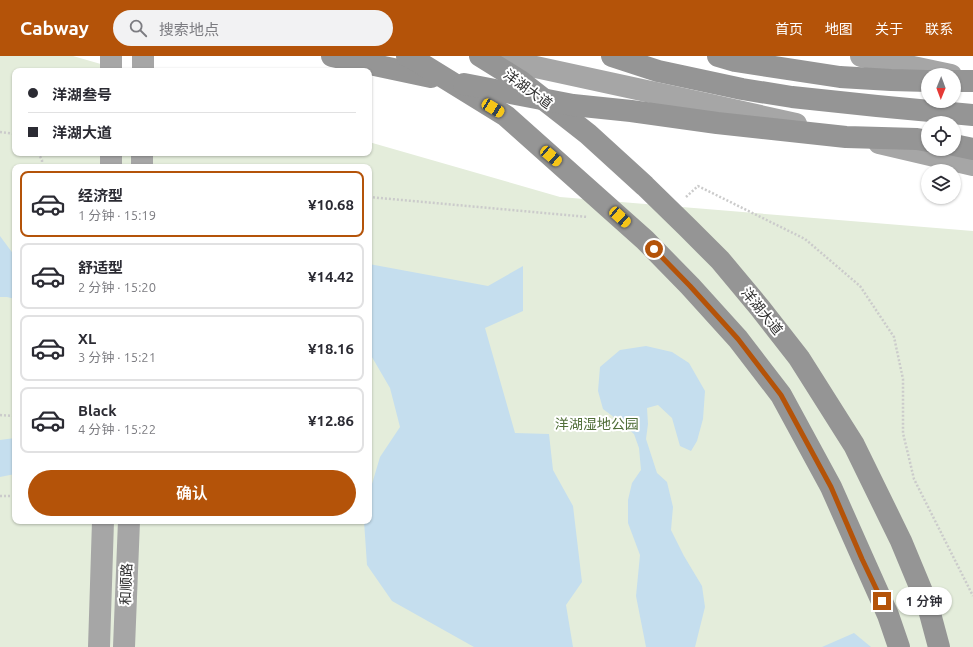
<!DOCTYPE html>
<html lang="zh">
<head>
<meta charset="utf-8">
<style>
	body { margin:0; font-family:Ubuntu,"Noto Sans SC",sans-serif; background:#f2f2f3; color:#2b2b33; height:100vh; display:flex; flex-direction:column; font-size:15px; white-space:nowrap }
	* { box-sizing:border-box; margin:0 }
	p { font-size:13px; color:#7c7c81 }
	.icon { flex:none; width:22px; height:22px; fill:none; stroke:currentColor; stroke-width:2; stroke-linecap:round; stroke-linejoin:round }
	.map { position:relative; flex:1; overflow:hidden }
	.side { position:absolute; left:12px; top:108px; width:360px; height:360px; display:flex; flex-direction:column; background:#fff; border-radius:8px; box-shadow:0 1px 3px #0004 }
	.side>* { flex:none }
	.top-card { position:absolute; left:12px; top:12px; width:360px; height:88px; border-radius:8px; box-shadow:0 1px 3px #0004; display:grid; align-content:center; height:88px; padding:0 16px; background:#fff }
	.needle { width:26px; rotate:181deg }
	.controls { position:absolute; left:921px; top:12px; display:grid; gap:8px }
	.controls a { display:grid; place-items:center; width:40px; height:40px; border-radius:50%; background:#fff; box-shadow:0 1px 3px #0004; font-size:20px }
	.end { position:absolute; width:18px; height:18px; margin:-9px; border:5px solid #b45309; background:#fff; box-shadow:0 0 0 2px #fff }
	.from { border-radius:50% }
	.bubble { position:absolute; height:28px; border-radius:14px; background:#fff; box-shadow:0 1px 3px #0004; font-size:13px; font-weight:600; line-height:28px; text-align:center }
	.car { position:absolute; width:12px; height:24px; margin:-12px -6px; border-radius:5px; box-shadow:0 0 3px 1px #0007; background:linear-gradient(#f5c518 24%,#345 0 40%,#f5c518 0 76%,#345 0 86%,#f5c518 0) }
	.top-card b { display:flex; align-items:center; gap:14px; height:38px; font-size:15px }
	.top-card b+b { border-top:1px solid #e1e1e2 }
	.top-card i { width:10px; height:10px; background:#2b2b33 }
	ul { padding:7px 0 0; list-style:none }
	li { display:flex; align-items:center; gap:12px; height:66px; margin:0 8px 6px; padding:0 8px; border:2px solid #e1e1e2; border-radius:8px }
	li div { flex:1 }
	li b { display:block; font-size:15px }
	li em { font-style:normal; font-weight:600 }
	li.on { border-color:#b45309 }
	li>.icon { width:36px; height:36px; stroke-width:1.5 }
	.button { display:flex; gap:8px; margin-top:auto; padding:8px 16px }
	.button a { flex:1; height:46px; border-radius:24px; background:#b45309; color:#fff; font-size:16px; font-weight:600; line-height:46px; text-align:center }
	header { display:flex; align-items:center; gap:24px; box-sizing:border-box; height:56px; padding:0 20px; background:#b45309; color:#fff }
	header strong { font-size:19px }
	nav { display:flex; gap:22px; margin-inline-start:auto; font-size:14px }
	.search { width:280px; height:36px; background:#f2f2f3; display:flex; align-items:center; gap:10px; box-sizing:border-box; padding:0 14px; border-radius:22px; color:#7c7c81; font-size:15px }
	.map>svg:first-child { display:block }
	.green { fill:#e4eddb; fill-rule:evenodd }
	.water { fill:#c5deee }
	.lines { fill:none; stroke-linecap:round; stroke-linejoin:round }
	.path { stroke:#cbcbcb; stroke-width:2.5; stroke-dasharray:2 2; stroke-linecap:butt }
	.major { stroke:#a6a6a6; stroke-width:22 }
	.highway { stroke:#959595; stroke-width:22 }
	.highway-bridge { stroke:#959595; stroke-width:22 }
	.route { stroke:#b45309; stroke-width:5 }
	.labels { text-anchor:middle; dominant-baseline:central; stroke-width:4; stroke-linejoin:round; paint-order:stroke }
	.street-label { font-size:14px; fill:#2e2e2e; stroke:#fff }
	.park-label { font-size:14px; fill:#506e38; stroke:#fff }
</style>
</head>
<body>
<header>
<strong>Cabway</strong>
<div class="search"><svg class="icon" aria-label="search" viewBox="0 0 24 24"><circle cx="10" cy="10" r="6"/><path d="M15 15l6 6"/></svg>搜索地点</div>
<nav><a>首页</a><a>地图</a><a>关于</a><a>联系</a></nav>
</header>
<div class="map">
<svg width="973" height="591" viewBox="0 0 973 591">
	<rect width="100%" height="100%" fill="#fff"/>
	<!-- green -->
	<path class="green" d="M 0,0 L 73,0 L 125,15 L 15,15 L 15,97 L 369,97 L 369,86 L 560,141 L 973,175 L 973,591 L 0,591 ZM 15,111 L 369,111 L 369,465 L 15,465 Z"/>
	<!-- water -->
	<g class="water">
		<path d="M 0,180 L 14,199 L 15,199 L 15,243 L 7,241 L 0,241 Z"/>
		<path d="M 369,208 L 488,230 L 523,210 L 523,255 L 485,272 L 515,377 L 549,378 L 553,414 L 573,450 L 582,526 L 566,549 L 573,591 L 474,591 L 392,545 L 367,509 L 364,465 L 369,465 L 369,438 L 380,401 L 400,371 L 390,332 L 369,296 Z"/>
		<path d="M 646,290 L 672,296 L 689,307 L 705,335 L 703,363 L 697,385 L 691,395 L 680,390 L 672,362 L 658,349 L 647,352 L 648,368 L 646,383 L 657,417 L 667,426 L 673,451 L 671,474 L 684,500 L 702,530 L 705,551 L 695,591 L 646,591 L 636,540 L 640,499 L 628,467 L 628,444 L 632,427 L 641,414 L 639,392 L 634,378 L 619,365 L 603,353 L 598,335 L 600,311 L 620,294 Z"/>
		<path d="M 15,382 L 15,418 L 0,421 L 0,384 Z"/>
		<path d="M 854,577 L 871,591 L 822,591 Z"/>
	</g>
	<g class="lines">
		<!-- path -->
		<g class="path">
			<path d="M 0,76 L 15,78"/>
			<path d="M 38,97 L 42,104 L 42,111"/>
			<path d="M 369,141 L 588,161"/>
			<path d="M 686,141 L 698,130 L 805,183 L 860,230 L 894,281 L 903,323 L 903,377 L 914,423 L 973,540"/>
			<path d="M 0,359 L 15,360"/>
			<path d="M 0,440 L 15,440"/>
		</g>
		<!-- major -->
		<g class="major">
			<path d="M 111,0 L 111,15"/>
			<path d="M 485,0 L 711,49 L 796,68"/>
			<path d="M 861,0 L 951,19"/>
			<path d="M 143,15 L 143,0"/>
			<path d="M 879,87 L 973,109"/>
			<path d="M 111,97 L 111,111"/>
			<path d="M 142,111 L 142,97"/>
			<path d="M 99,591 L 103,465"/>
			<path d="M 124,591 L 129,465"/>
		</g>
		<!-- highway -->
		<g class="highway">
			<path d="M 612,0 L 658,15 L 742,33 L 792,41 L 877,50 L 973,59"/>
			<path d="M 718,0 L 735,5 L 840,21 L 891,24 L 928,25"/>
			<path d="M 954,25 L 973,25"/>
			<path d="M 954,89 L 973,93"/>
		</g>
		<!-- highway-bridge -->
		<g class="highway-bridge">
			<path d="M 332,0 L 431,21"/>
			<path d="M 407,0 L 412,2 L 506,60 L 645,184 L 690,230 L 738,283 L 781,339 L 831,431 L 863,503 L 888,559 L 899,591"/>
			<path d="M 480,0 L 519,24 L 588,78 L 645,130 L 687,171 L 720,204 L 760,252 L 799,302 L 854,389 L 901,485 L 928,550 L 939,591"/>
			<path d="M 464,28 L 573,49 L 631,55 L 717,67 L 846,81 L 917,83 L 928,85"/>
		</g>
	</g>
	<g class="lines">
		<!-- route -->
		<path class="route" d="M 654,193 L 690,230 L 738,283 L 781,339 L 831,431 L 862,503 L 882,545"/>
	</g>
	<g class="labels">
		<!-- street labels -->
		<g class="street-label">
			<text transform="translate(528 33) rotate(36)">洋湖大道</text>
			<text transform="translate(762 255) rotate(51)">洋湖大道</text>
			<text transform="translate(126 528) rotate(-88)">和顺路</text>
		</g>
		<!-- park labels -->
		<g class="park-label">
			<text x="597" y="368">洋湖湿地公园</text>
		</g>
	</g>
</svg>
<div class="controls">
<a><svg class="needle" viewBox="-14 -14 28 28"><path d="M0-13l5 13h-10z" fill="#e53935"/><path d="M0 13l5-13h-10z" fill="#7c7c81"/></svg></a>
<a><svg class="icon" aria-label="locate" viewBox="0 0 24 24"><circle cx="12" cy="12" r="6"/><path d="M12 2v4M12 18v4M2 12h4M18 12h4"/></svg></a>
<a><svg class="icon" aria-label="layers" viewBox="0 0 24 24"><path d="M12 4l9 5-9 5-9-5zM3 14l9 5 9-5"/></svg></a>
</div>
<i class="end from" style="left:654px;top:193px"></i>
<i class="end" style="left:882px;top:545px"></i>
<div class="bubble" style="left:896px;top:531px;width:56px">1 分钟</div>
<i class="car" style="left:493px;top:52px;rotate:121deg"></i>
<i class="car" style="left:551px;top:100px;rotate:131deg"></i>
<i class="car" style="left:620px;top:161px;rotate:132deg"></i>
<div class="top-card">
<b><i class="from"></i>洋湖叁号</b>
<b><i></i>洋湖大道</b>
</div>
<section class="side">
<ul>
<li class="on"><svg class="icon" aria-label="car" viewBox="0 0 24 24"><path d="M5 17H2v-5l4-1 3-4h7l3 4 3 1v5h-3M9 17h6M6 11h13"/><circle cx="7" cy="17" r="2"/><circle cx="17" cy="17" r="2"/></svg><div><b>经济型</b><p>1 分钟 · 15:19</p></div><em>¥10.68</em></li>
<li><svg class="icon" aria-label="car" viewBox="0 0 24 24"><path d="M5 17H2v-5l4-1 3-4h7l3 4 3 1v5h-3M9 17h6M6 11h13"/><circle cx="7" cy="17" r="2"/><circle cx="17" cy="17" r="2"/></svg><div><b>舒适型</b><p>2 分钟 · 15:20</p></div><em>¥14.42</em></li>
<li><svg class="icon" aria-label="car" viewBox="0 0 24 24"><path d="M5 17H2v-5l4-1 3-4h7l3 4 3 1v5h-3M9 17h6M6 11h13"/><circle cx="7" cy="17" r="2"/><circle cx="17" cy="17" r="2"/></svg><div><b>XL</b><p>3 分钟 · 15:21</p></div><em>¥18.16</em></li>
<li><svg class="icon" aria-label="car" viewBox="0 0 24 24"><path d="M5 17H2v-5l4-1 3-4h7l3 4 3 1v5h-3M9 17h6M6 11h13"/><circle cx="7" cy="17" r="2"/><circle cx="17" cy="17" r="2"/></svg><div><b>Black</b><p>4 分钟 · 15:22</p></div><em>¥12.86</em></li>
</ul>
<div class="button"><a>确认</a></div>
</section>
</div>
</body>
</html>
